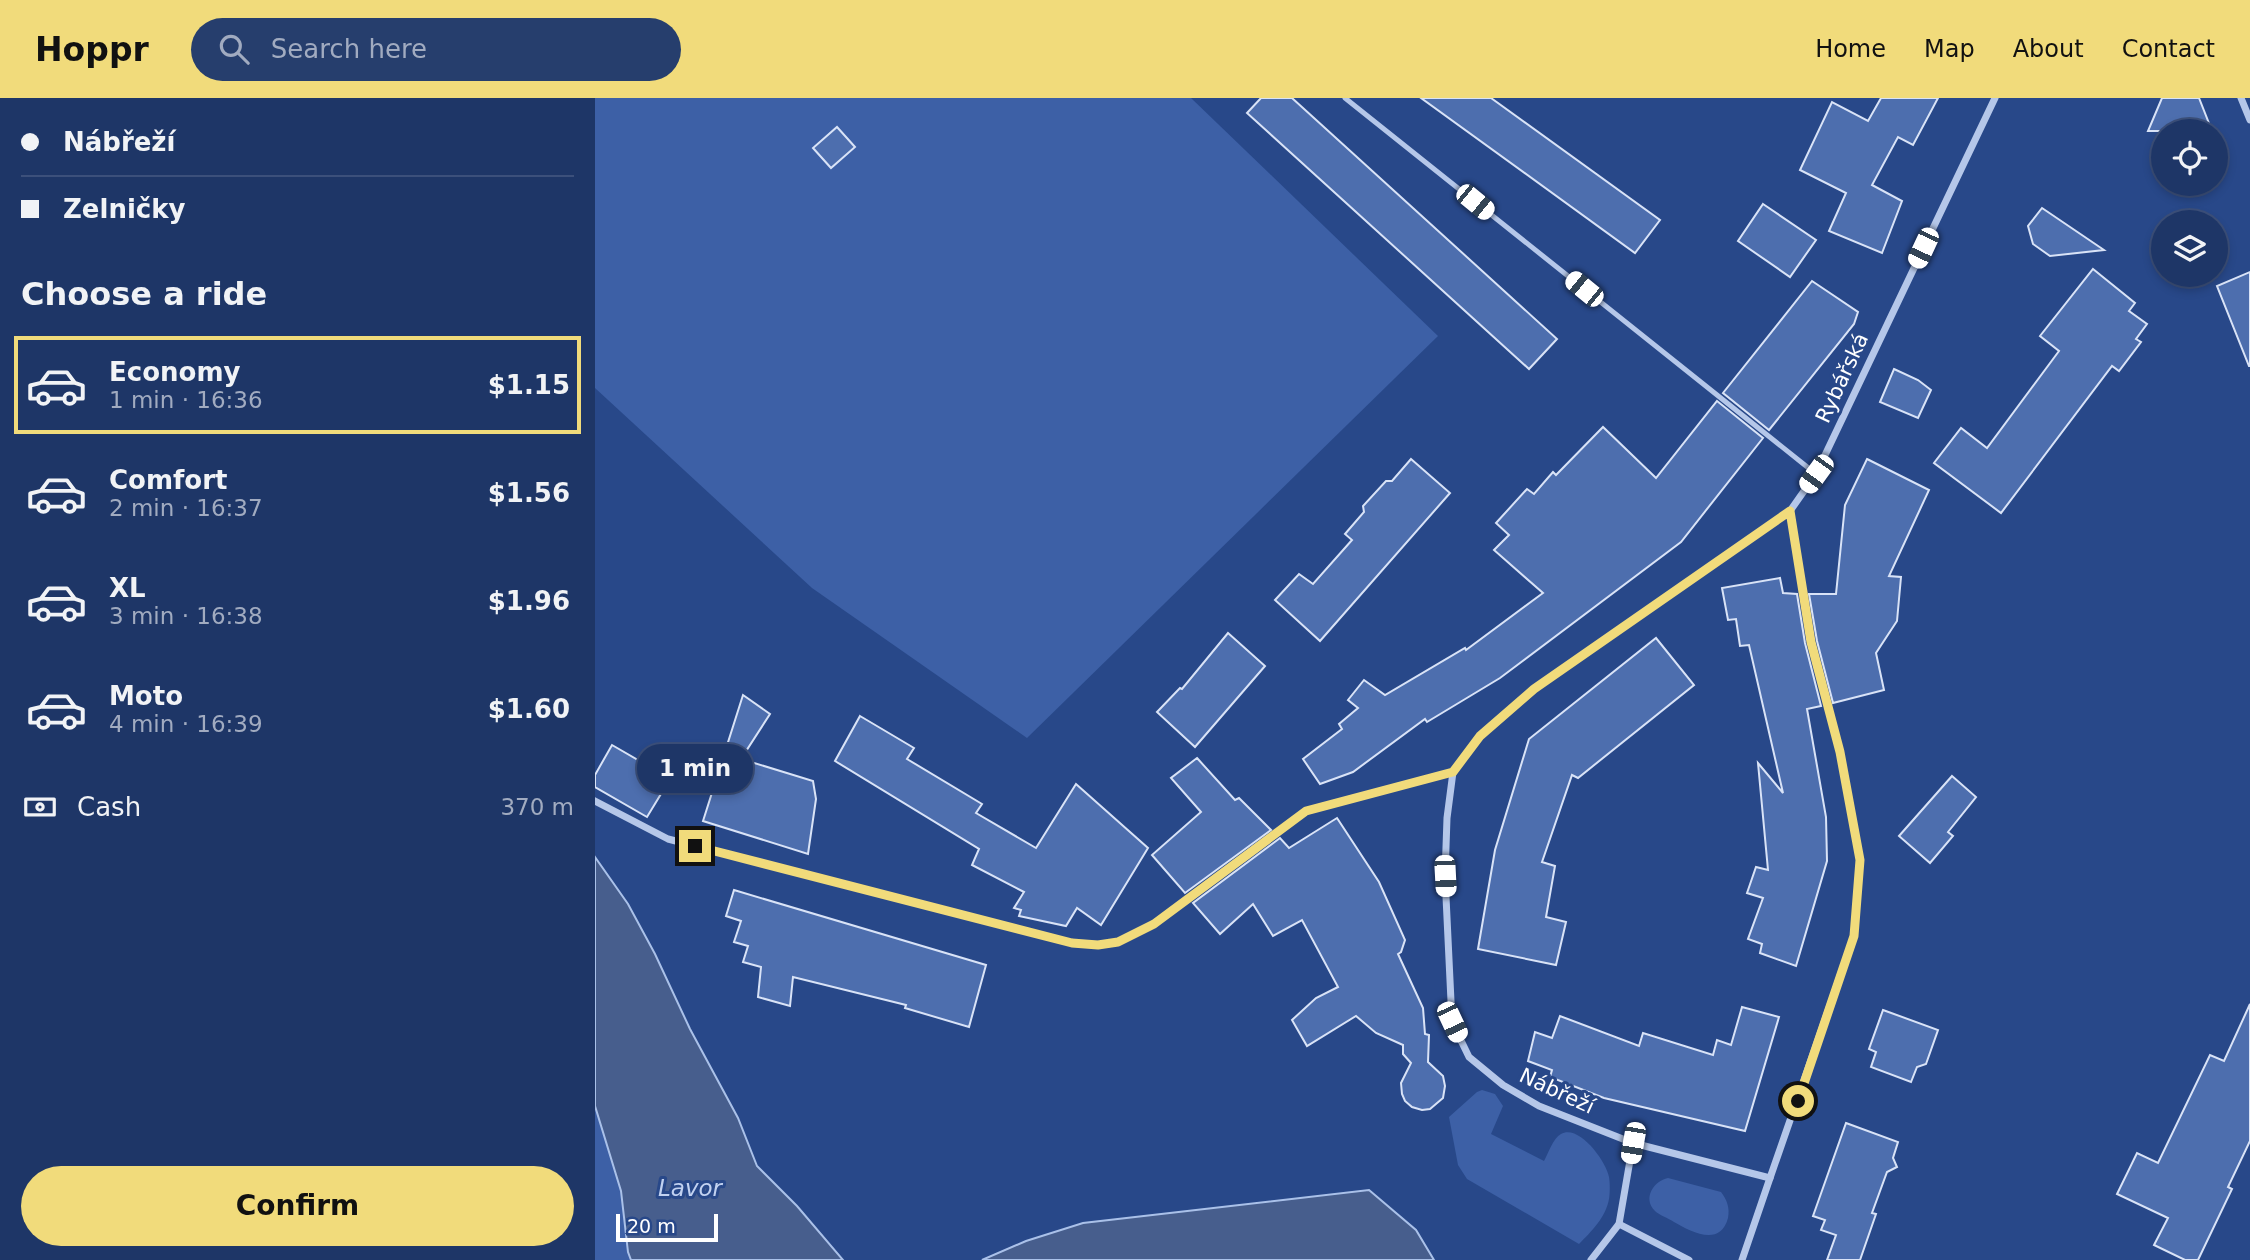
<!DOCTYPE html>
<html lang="en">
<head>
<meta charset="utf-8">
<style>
	body { margin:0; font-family:"DejaVu Sans",sans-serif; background:#263e6d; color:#f1f3f6; height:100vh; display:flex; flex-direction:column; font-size:26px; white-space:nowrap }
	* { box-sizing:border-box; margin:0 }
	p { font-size:23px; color:#a1abc0 }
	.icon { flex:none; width:38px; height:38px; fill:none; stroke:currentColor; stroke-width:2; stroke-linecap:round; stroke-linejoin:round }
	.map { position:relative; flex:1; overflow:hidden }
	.drawer { display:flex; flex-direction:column; background:#1e3667; width:595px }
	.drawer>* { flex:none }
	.hud { display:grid; align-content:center; height:154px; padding:0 21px; background:#1e3667 }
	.controls { position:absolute; left:1556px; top:21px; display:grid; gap:14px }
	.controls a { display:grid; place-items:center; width:77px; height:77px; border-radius:50%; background:#1e3667; box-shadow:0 4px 10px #0003,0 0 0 2px #3c507b; font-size:35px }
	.scale { position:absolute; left:21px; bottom:18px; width:102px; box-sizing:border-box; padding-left:7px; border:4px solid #fff; border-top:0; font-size:19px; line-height:24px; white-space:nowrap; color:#fff; -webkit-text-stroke:5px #284889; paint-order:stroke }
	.end { position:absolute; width:32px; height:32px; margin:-16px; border:9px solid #f1db7b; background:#111; box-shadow:0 0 0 4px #111 }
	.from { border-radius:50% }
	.bubble { position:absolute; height:49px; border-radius:24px; background:#1e3667; box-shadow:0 4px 10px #0003,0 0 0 2px #3c507b; font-size:23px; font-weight:800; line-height:49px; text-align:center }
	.car { position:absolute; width:21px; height:42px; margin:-21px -10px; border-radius:9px; box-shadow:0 0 5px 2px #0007; background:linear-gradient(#fff 24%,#345 0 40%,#fff 0 76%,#345 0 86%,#fff 0) }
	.hud b { display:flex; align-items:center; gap:24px; height:66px; font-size:26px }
	.hud b+b { border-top:2px solid #3c507b }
	.hud i { width:18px; height:18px; background:#f1f3f6 }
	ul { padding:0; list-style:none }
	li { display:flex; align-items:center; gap:21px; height:98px; margin:0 14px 10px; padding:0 7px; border:4px solid transparent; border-radius:0px }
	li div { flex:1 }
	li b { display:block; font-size:26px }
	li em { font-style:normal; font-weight:800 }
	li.active { border-color:#f1db7b }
	li>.icon { width:63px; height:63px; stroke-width:1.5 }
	h2 { padding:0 21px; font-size:32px; line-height:84px }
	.pay { display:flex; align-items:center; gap:18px; height:77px; padding:0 21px; font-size:26px }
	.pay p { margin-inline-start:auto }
	.button { display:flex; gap:14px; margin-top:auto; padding:14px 21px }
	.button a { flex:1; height:80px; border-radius:42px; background:#f1db7b; color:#111; font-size:28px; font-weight:800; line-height:80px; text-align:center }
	header { display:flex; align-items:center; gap:42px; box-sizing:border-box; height:98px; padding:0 35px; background:#f1db7b; color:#111 }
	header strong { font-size:33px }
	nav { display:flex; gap:38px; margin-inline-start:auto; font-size:24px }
	.search { width:490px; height:63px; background:#263e6d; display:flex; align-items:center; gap:18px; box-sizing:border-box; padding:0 24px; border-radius:38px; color:#a1abc0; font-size:26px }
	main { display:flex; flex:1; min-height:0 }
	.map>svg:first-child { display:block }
	.green { fill:#3d60a6 }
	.water { fill:#475e8d; stroke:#aac1e9; stroke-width:2 }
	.building { fill:#4d6eae; stroke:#d9e3f7; stroke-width:2 }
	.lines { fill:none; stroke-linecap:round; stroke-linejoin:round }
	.lane { stroke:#b5c7e9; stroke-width:5 }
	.street { stroke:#b5c7e9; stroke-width:7 }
	.route { stroke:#f1db7b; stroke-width:9 }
	.labels { text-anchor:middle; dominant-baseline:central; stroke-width:6; stroke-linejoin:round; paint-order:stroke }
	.street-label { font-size:21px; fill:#fff; stroke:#284889 }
	.water-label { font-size:23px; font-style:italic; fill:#c1d1f0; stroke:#284889 }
</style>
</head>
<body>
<header>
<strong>Hoppr</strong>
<div class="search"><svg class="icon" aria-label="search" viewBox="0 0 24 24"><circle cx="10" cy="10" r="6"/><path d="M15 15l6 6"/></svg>Search here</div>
<nav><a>Home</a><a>Map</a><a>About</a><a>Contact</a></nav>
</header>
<main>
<section class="drawer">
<div class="hud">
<b><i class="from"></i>Nábřeží</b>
<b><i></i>Zelničky</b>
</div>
<h2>Choose a ride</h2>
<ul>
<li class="active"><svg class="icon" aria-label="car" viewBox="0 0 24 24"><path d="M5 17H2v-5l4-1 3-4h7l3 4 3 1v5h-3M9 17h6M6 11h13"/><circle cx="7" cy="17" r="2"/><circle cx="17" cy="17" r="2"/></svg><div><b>Economy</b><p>1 min · 16:36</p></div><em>$1.15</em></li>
<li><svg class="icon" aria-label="car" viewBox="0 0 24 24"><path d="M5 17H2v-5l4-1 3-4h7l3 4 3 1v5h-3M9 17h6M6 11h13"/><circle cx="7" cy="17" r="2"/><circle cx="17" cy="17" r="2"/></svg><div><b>Comfort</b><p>2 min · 16:37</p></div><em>$1.56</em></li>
<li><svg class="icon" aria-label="car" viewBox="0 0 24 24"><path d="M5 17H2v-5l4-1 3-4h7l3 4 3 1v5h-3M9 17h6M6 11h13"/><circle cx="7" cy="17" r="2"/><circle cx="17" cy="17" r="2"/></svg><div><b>XL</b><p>3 min · 16:38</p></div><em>$1.96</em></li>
<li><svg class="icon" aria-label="car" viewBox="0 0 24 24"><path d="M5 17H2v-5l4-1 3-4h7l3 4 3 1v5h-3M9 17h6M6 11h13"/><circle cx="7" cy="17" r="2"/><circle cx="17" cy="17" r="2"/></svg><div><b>Moto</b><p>4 min · 16:39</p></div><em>$1.60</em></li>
</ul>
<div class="pay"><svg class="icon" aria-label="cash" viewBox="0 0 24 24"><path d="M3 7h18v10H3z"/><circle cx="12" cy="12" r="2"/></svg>Cash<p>370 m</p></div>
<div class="button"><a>Confirm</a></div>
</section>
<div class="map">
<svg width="1655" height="1162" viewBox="0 0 1655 1162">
	<rect width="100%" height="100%" fill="#284889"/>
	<!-- green -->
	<g class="green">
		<path d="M 0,0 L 596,0 L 843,238 L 432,640 L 217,490 L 0,290 Z"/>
		<path d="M 887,992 L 900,996 L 908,1008 L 896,1036 L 949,1063 C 953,1056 958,1040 966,1036 C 984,1026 1011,1063 1014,1079 C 1015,1085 1015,1095 1014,1101 C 1011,1119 996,1134 984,1146 L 872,1081 L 863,1067 L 854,1019 L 882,994 Z"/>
		<path d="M 0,1008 L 26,1093 L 33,1154 L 36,1162 L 0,1162 Z"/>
		<path d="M 1073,1080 L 1126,1094 C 1132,1102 1135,1110 1133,1120 C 1125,1150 1095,1133 1079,1124 C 1073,1120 1064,1117 1060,1113 C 1047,1100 1059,1083 1073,1080 Z"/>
	</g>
	<!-- water -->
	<g class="water">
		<path d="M 0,759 L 33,806 L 60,856 L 95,931 L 143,1020 L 162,1068 L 202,1108 L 248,1162 L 36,1162 L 33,1154 L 26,1093 L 0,1008 Z"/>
		<path d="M 774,1092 L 821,1132 L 839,1162 L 387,1162 L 431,1143 L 488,1125 Z"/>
	</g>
	<!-- building -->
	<g class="building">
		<path d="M 666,0 L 697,0 L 962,241 L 934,271 L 652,15 Z"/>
		<path d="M 826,0 L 896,0 L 1065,122 L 1040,155 Z"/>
		<path d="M 1286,0 L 1343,0 L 1318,47 L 1303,39 L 1277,87 L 1307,103 L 1287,155 L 1234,133 L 1251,95 L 1205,72 L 1237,4 L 1273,23 Z"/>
		<path d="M 1567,0 L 1604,0 L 1617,33 L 1553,33 Z"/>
		<path d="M 242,29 L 260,49 L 236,70 L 218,50 Z"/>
		<path d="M 1168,106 L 1221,142 L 1195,179 L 1143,143 Z"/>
		<path d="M 1447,110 L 1509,152 L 1455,158 L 1438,146 L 1433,128 Z"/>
		<path d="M 1498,171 L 1540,205 L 1534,213 L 1552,226 L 1541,241 L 1546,244 L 1524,273 L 1517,268 L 1406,415 L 1339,365 L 1366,330 L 1392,350 L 1464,253 L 1445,238 Z"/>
		<path d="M 1655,174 L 1655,268 L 1654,268 L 1622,188 Z"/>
		<path d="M 1217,183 L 1263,214 L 1259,226 L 1174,332 L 1128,295 Z"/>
		<path d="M 1299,271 L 1323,282 L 1336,292 L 1323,320 L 1285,304 Z"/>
		<path d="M 1122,303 L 1168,340 L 1086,444 L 905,580 L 832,624 L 830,621 L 758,674 L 725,686 L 708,661 L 747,631 L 744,626 L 763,610 L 753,602 L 769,582 L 790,597 L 870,550 L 871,552 L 948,495 L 899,452 L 914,437 L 901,425 L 932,391 L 939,396 L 958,374 L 961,377 L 1008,329 L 1061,380 Z"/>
		<path d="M 816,361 L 855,395 L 725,543 L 680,502 L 704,476 L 718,486 L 757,442 L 750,436 L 769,414 L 768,408 L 791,383 L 797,383 Z"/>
		<path d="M 1272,361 L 1334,392 L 1294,478 L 1306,479 L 1302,523 L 1281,555 L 1289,592 L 1238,605 L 1222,543 L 1214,496 L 1241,496 L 1250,407 Z"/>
		<path d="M 1185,480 L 1188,495 L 1202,496 L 1210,545 L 1226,608 L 1212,611 L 1231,719 L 1232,763 L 1201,868 L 1165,855 L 1167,846 L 1153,841 L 1168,800 L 1152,795 L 1161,769 L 1173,772 L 1163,665 L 1188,695 L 1154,547 L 1145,548 L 1141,521 L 1133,522 L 1127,490 Z"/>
		<path d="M 633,535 L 670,568 L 600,649 L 562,614 L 585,590 L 587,591 Z"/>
		<path d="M 1061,540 L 1099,587 L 983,680 L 977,677 L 947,764 L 960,768 L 951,819 L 971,824 L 961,867 L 883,851 L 900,752 L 934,641 Z"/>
		<path d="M 148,597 L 175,616 L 146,661 L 218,683 L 221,701 L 213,756 L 108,723 Z"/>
		<path d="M 265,618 L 319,650 L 312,661 L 387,706 L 381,715 L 441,750 L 481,686 L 553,750 L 506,827 L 482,810 L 471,828 L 424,818 L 426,812 L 419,810 L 429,794 L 377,767 L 384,751 L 240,663 Z"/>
		<path d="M 17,647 L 55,669 L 52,674 L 72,686 L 52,719 L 0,689 L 0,677 Z"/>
		<path d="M 602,660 L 640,702 L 644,700 L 676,732 L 590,795 L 557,757 L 606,714 L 576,680 Z"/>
		<path d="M 1357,678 L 1381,699 L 1353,734 L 1358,738 L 1335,765 L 1304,738 Z"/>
		<path d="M 742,720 L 784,784 L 810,842 L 806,854 L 803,856 L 828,910 L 830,936 L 834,937 L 833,964 L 848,978 L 850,988 L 848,1000 L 835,1011 L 827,1012 L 817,1009 L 810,1003 L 807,996 L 806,985 L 816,965 L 808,956 L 808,947 L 781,935 L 761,918 L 712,948 L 697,922 L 721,900 L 743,889 L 707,822 L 678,838 L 658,806 L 625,836 L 598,805 L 685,740 L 694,750 Z"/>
		<path d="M 139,792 L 391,867 L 374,929 L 310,910 L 311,907 L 198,879 L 195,908 L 163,899 L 166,869 L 148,864 L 153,848 L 139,844 L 146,823 L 131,818 Z"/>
		<path d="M 1655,906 L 1655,1043 L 1633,1089 L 1637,1091 L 1603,1162 L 1590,1162 L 1559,1147 L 1573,1120 L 1522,1096 L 1542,1055 L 1563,1065 L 1615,957 L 1629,963 Z"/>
		<path d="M 1147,909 L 1184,919 L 1150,1033 L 1009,1000 L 955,979 L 957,972 L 933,963 L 940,934 L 957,940 L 965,918 L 1044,948 L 1048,935 L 1118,957 L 1122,942 L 1136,947 Z"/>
		<path d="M 1288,912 L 1343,932 L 1331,966 L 1322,969 L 1316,984 L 1276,969 L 1281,954 L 1274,951 Z"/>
		<path d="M 1251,1025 L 1303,1044 L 1298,1060 L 1302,1069 L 1292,1074 L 1277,1115 L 1281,1116 L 1265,1162 L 1232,1162 L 1241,1137 L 1226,1132 L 1230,1122 L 1218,1118 Z"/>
	</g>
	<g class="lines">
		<!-- lane -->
		<path class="lane" d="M 750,0 L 1221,376"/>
		<!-- street -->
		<g class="street">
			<path d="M 1646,0 L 1655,22"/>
			<path d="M 1195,413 L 1216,544 L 1245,654 L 1265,762 L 1259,838 L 1175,1080 L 1038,1045 L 944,1008 L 908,987 L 874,959 L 857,924 L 850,778 L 852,720 L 858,674 L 885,638 L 939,591 L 1195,413 L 1221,376 L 1400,0"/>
			<path d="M 0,703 L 73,741 L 477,845 L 503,847 L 523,844 L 559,826 L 711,713 L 858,674"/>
			<path d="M 1024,1126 L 1094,1162"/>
			<path d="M 996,1162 L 1024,1126 L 1038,1045"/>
			<path d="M 1147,1162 L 1175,1080"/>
		</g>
	</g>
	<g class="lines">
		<!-- route -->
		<path class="route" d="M 100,748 L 477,845 L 503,847 L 523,844 L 559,826 L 711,713 L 858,674 L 885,638 L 939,591 L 1195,413 L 1216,544 L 1245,654 L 1265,762 L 1259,838 L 1203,1003"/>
	</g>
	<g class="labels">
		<!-- street labels -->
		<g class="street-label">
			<text transform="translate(1247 280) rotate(-65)">Rybářská</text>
			<text transform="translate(962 993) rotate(25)">Nábřeží</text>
		</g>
		<!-- water labels -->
		<g class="water-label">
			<text x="95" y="1090">Lavor</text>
		</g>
	</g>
</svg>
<div class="controls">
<a><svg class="icon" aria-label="locate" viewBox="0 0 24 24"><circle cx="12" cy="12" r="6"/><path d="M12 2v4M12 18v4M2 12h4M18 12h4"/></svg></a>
<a><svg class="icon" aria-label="layers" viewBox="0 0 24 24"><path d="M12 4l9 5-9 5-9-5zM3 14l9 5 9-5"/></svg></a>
</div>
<div class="scale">20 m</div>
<i class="end from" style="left:1203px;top:1003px"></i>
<i class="end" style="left:100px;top:748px"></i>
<div class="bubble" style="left:42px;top:646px;width:116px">1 min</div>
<i class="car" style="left:880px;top:104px;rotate:129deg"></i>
<i class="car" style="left:1328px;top:150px;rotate:205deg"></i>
<i class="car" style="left:989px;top:191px;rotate:309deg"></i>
<i class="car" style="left:1221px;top:376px;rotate:216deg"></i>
<i class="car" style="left:850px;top:778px;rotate:177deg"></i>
<i class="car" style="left:857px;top:924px;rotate:155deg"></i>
<i class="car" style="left:1038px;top:1045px;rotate:190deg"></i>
</div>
</main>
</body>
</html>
